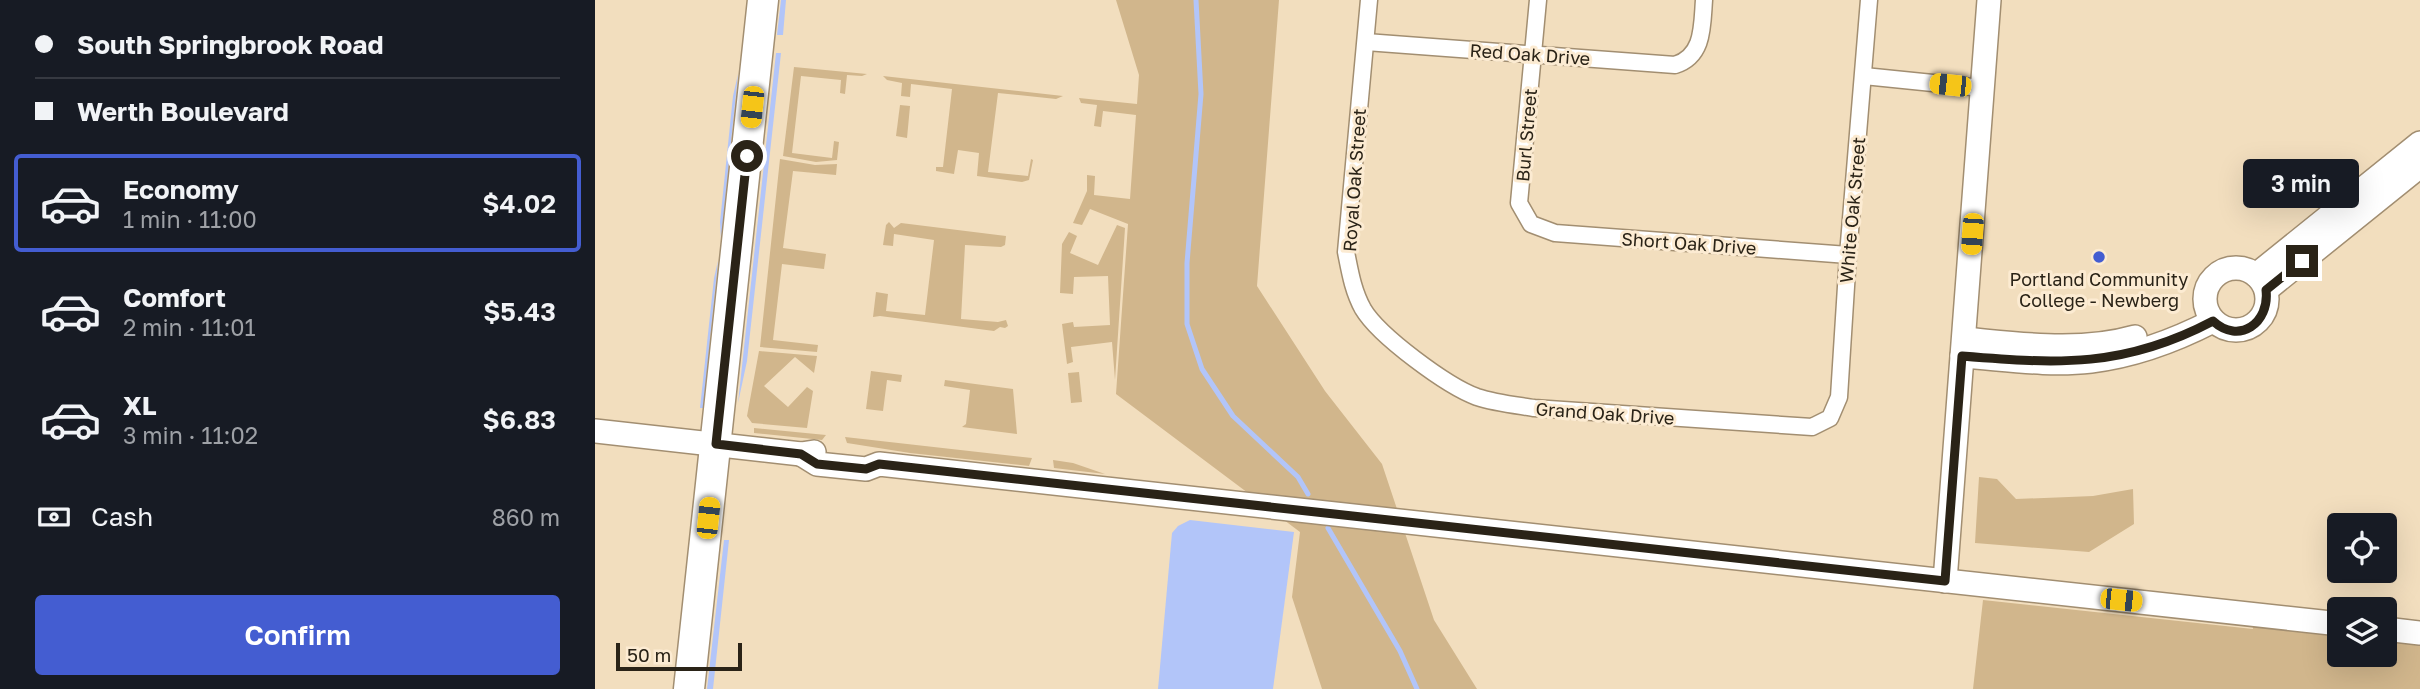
<!DOCTYPE html>
<html lang="en">
<head>
<meta charset="utf-8">
<style>
	body { margin:0; font-family:"Golos Text",sans-serif; background:#242831; color:#f1f3f6; height:100vh; display:flex; flex-direction:column; font-size:26px; white-space:nowrap }
	* { box-sizing:border-box; margin:0 }
	p { font-size:23px; color:#9ea1a6 }
	.icon { flex:none; width:38px; height:38px; fill:none; stroke:currentColor; stroke-width:2; stroke-linecap:round; stroke-linejoin:round }
	.map { position:relative; flex:1; overflow:hidden }
	.details { display:flex; flex-direction:column; background:#171b24; width:595px }
	.details>* { flex:none }
	.guide { display:grid; align-content:center; height:154px; padding:0 35px; background:#171b24 }
	.tools { position:absolute; left:1732px; top:513px; display:grid; gap:14px }
	.tools a { display:grid; place-items:center; width:70px; height:70px; border-radius:7px; background:#171b24; box-shadow:0 7px 28px #0002; font-size:35px }
	.scale { position:absolute; left:21px; bottom:18px; width:126px; box-sizing:border-box; padding-left:7px; border:4px solid #2a2317; border-top:0; font-size:19px; line-height:24px; white-space:nowrap; color:#2a2317; -webkit-text-stroke:5px #fcebd2; paint-order:stroke }
	.end { position:absolute; width:32px; height:32px; margin:-16px; border:9px solid #2a2317; background:#fff; box-shadow:0 0 0 4px #fff }
	.from { border-radius:50% }
	.bubble { position:absolute; height:49px; border-radius:7px; background:#171b24; box-shadow:0 7px 28px #0002; font-size:23px; font-weight:600; line-height:49px; text-align:center }
	.car { position:absolute; width:21px; height:42px; margin:-21px -10px; border-radius:9px; box-shadow:0 0 5px 2px #0007; background:linear-gradient(#f5c518 24%,#345 0 40%,#f5c518 0 76%,#345 0 86%,#f5c518 0) }
	.guide b { display:flex; align-items:center; gap:24px; height:66px; font-size:26px }
	.guide b+b { border-top:2px solid #363941 }
	.guide i { width:18px; height:18px; background:#f1f3f6 }
	ul { padding:0; list-style:none }
	li { display:flex; align-items:center; gap:21px; height:98px; margin:0 14px 10px; padding:0 21px; border:4px solid transparent; border-radius:7px }
	li div { flex:1 }
	li b { display:block; font-size:26px }
	li em { font-style:normal; font-weight:600 }
	li.active { border-color:#445dd1 }
	li>.icon { width:63px; height:63px; stroke-width:1.5 }
	.pay { display:flex; align-items:center; gap:18px; height:77px; padding:0 35px; font-size:26px }
	.pay p { margin-inline-start:auto }
	.cta { display:flex; gap:14px; margin-top:auto; padding:14px 35px }
	.cta a { flex:1; height:80px; border-radius:7px; background:#445dd1; color:#fff; font-size:28px; font-weight:600; line-height:80px; text-align:center }
	main { display:flex; flex:1; min-height:0 }
	.map>svg:first-child { display:block }
	.green { fill:#d1b68c }
	.water { fill:#b2c5f9 }
	.lines { fill:none; stroke-linecap:round; stroke-linejoin:round }
	.stream { stroke:#b2c5f9; stroke-width:5 }
	.street-casing { stroke:#a28e71; stroke-width:19 }
	.secondary-casing { stroke:#a28e71; stroke-width:26 }
	.highway-casing { stroke:#a28e71; stroke-width:33 }
	.street { stroke:#fff; stroke-width:16 }
	.secondary { stroke:#fff; stroke-width:23 }
	.highway { stroke:#fff; stroke-width:30 }
	.route { stroke:#2a2317; stroke-width:9 }
	.poi-dot { fill:#445dd1; stroke:#fcebd2; stroke-width:2.5 }
	.labels { text-anchor:middle; dominant-baseline:central; stroke-width:6; stroke-linejoin:round; paint-order:stroke }
	.street-label { font-size:18px; fill:#2a2317; stroke:#fcebd2 }
	.poi-label { font-size:18px; fill:#2a2317; stroke:#fcebd2 }
</style>
</head>
<body>
<main>
<section class="details">
<div class="guide">
<b><i class="from"></i>South Springbrook Road</b>
<b><i></i>Werth Boulevard</b>
</div>
<ul>
<li class="active"><svg class="icon" aria-label="car" viewBox="0 0 24 24"><path d="M5 17H2v-5l4-1 3-4h7l3 4 3 1v5h-3M9 17h6M6 11h13"/><circle cx="7" cy="17" r="2"/><circle cx="17" cy="17" r="2"/></svg><div><b>Economy</b><p>1 min · 11:00</p></div><em>$4.02</em></li>
<li><svg class="icon" aria-label="car" viewBox="0 0 24 24"><path d="M5 17H2v-5l4-1 3-4h7l3 4 3 1v5h-3M9 17h6M6 11h13"/><circle cx="7" cy="17" r="2"/><circle cx="17" cy="17" r="2"/></svg><div><b>Comfort</b><p>2 min · 11:01</p></div><em>$5.43</em></li>
<li><svg class="icon" aria-label="car" viewBox="0 0 24 24"><path d="M5 17H2v-5l4-1 3-4h7l3 4 3 1v5h-3M9 17h6M6 11h13"/><circle cx="7" cy="17" r="2"/><circle cx="17" cy="17" r="2"/></svg><div><b>XL</b><p>3 min · 11:02</p></div><em>$6.83</em></li>
</ul>
<div class="pay"><svg class="icon" aria-label="cash" viewBox="0 0 24 24"><path d="M3 7h18v10H3z"/><circle cx="12" cy="12" r="2"/></svg>Cash<p>860 m</p></div>
<div class="cta"><a>Confirm</a></div>
</section>
<div class="map">
<svg width="1825" height="689" viewBox="0 0 1825 689">
	<rect width="100%" height="100%" fill="#f2debe"/>
	<!-- green -->
	<g class="green">
		<path d="M 521,0 L 684,0 L 662,286 L 730,391 L 787,464 L 839,620 L 882,689 L 727,689 L 697,597 L 705,532 L 521,394 L 533,224 L 495,209 L 487,225 L 478,223 L 492,191 L 492,175 L 500,176 L 499,195 L 535,199 L 541,115 L 508,111 L 506,127 L 499,126 L 502,105 L 486,103 L 484,98 L 542,104 L 544,75 Z"/>
		<path d="M 199,67 L 272,74 L 267,76 L 252,75 L 250,94 L 245,93 L 246,80 L 206,76 L 197,153 L 237,158 L 239,141 L 244,142 L 242,160 L 221,162 L 188,156 Z"/>
		<path d="M 288,76 L 468,96 L 461,99 L 403,93 L 393,172 L 433,176 L 436,159 L 438,160 L 434,180 L 427,182 L 382,176 L 384,153 L 363,150 L 359,174 L 341,171 L 341,167 L 348,167 L 357,89 L 316,84 L 315,97 L 306,96 L 307,83 L 292,80 Z"/>
		<path d="M 305,105 L 315,106 L 312,138 L 301,136 Z"/>
		<path d="M 185,159 L 220,165 L 242,164 L 241,175 L 198,171 L 188,248 L 231,254 L 229,269 L 187,264 L 178,340 L 223,345 L 222,352 L 165,347 Z"/>
		<path d="M 294,222 L 299,228 L 306,223 L 411,236 L 410,245 L 406,247 L 370,245 L 366,319 L 403,322 L 411,320 L 413,326 L 410,328 L 405,327 L 399,331 L 285,316 L 278,317 L 281,292 L 293,294 L 291,311 L 330,315 L 339,240 L 299,234 L 298,246 L 288,245 L 291,225 Z"/>
		<path d="M 522,225 L 530,228 L 520,380 L 517,342 L 476,347 L 478,362 L 472,364 L 467,324 L 478,322 L 479,327 L 515,325 L 513,276 L 479,277 L 478,294 L 465,293 L 467,244 L 474,232 L 482,236 L 475,253 L 503,265 Z"/>
		<path d="M 164,351 L 222,356 L 219,373 L 200,357 L 169,386 L 193,407 L 212,387 L 218,391 L 212,428 L 157,423 L 152,416 Z"/>
		<path d="M 276,371 L 307,375 L 306,382 L 292,380 L 288,411 L 271,409 Z"/>
		<path d="M 484,372 L 487,402 L 476,403 L 473,373 Z"/>
		<path d="M 350,380 L 418,389 L 422,434 L 367,427 L 371,424 L 375,390 L 349,386 Z"/>
		<path d="M 159,428 L 231,435 L 227,440 L 159,433 Z"/>
		<path d="M 250,437 L 437,458 L 434,466 L 315,453 L 252,443 Z"/>
		<path d="M 458,460 L 478,463 L 510,474 L 459,468 Z"/>
		<path d="M 1384,477 L 1402,479 L 1421,499 L 1498,496 L 1538,489 L 1539,524 L 1494,552 L 1380,543 Z"/>
		<path d="M 1388,600 L 1658,629 L 1657,621 L 1745,630 L 1745,654 L 1790,654 L 1790,635 L 1825,639 L 1825,689 L 1378,689 Z"/>
	</g>
	<!-- water -->
	<g class="water">
		<path d="M 186,0 L 191,0 L 188,35 L 182,35 Z"/>
		<path d="M 181,53 L 186,53 L 152,361 L 143,403 Z"/>
		<path d="M 143,74 L 126,239 L 125,222 L 138,96 Z"/>
		<path d="M 123,261 L 108,408 L 105,408 L 119,278 Z"/>
		<path d="M 595,520 L 699,532 L 678,689 L 563,689 L 577,533 L 583,526 Z"/>
		<path d="M 129,540 L 134,540 L 118,689 L 112,689 Z"/>
	</g>
	<g class="lines">
		<!-- stream -->
		<g class="stream">
			<path d="M 601,0 L 606,94 L 592,263 L 592,324 L 607,369 L 638,416 L 703,477 L 713,494"/>
			<path d="M 733,528 L 805,651 L 822,689"/>
		</g>
		<defs>
			<g id="street">
				<path d="M 774,0 L 751,252 C 755,272 758,291 768,309 C 784,336 852,386 882,397 C 900,403 920,405 939,408 L 1217,427 L 1235,418 L 1244,397 L 1253,255 L 1274,0"/>
				<path d="M 943,0 L 924,203 L 936,224 L 960,233 L 1253,255"/>
				<path d="M 771,42 L 1080,65 C 1109,56 1107,26 1109,0"/>
				<path d="M 1269,76 L 1387,88"/>
			</g>
			<g id="secondary">
				<circle cx="1641" cy="299" r="31"/>
				<path d="M 1661,275 L 1825,143"/>
				<path d="M 1671,290 L 1825,166"/>
				<path d="M 1369,339 C 1425,344 1484,353 1540,337"/>
				<path d="M 1367,356 C 1410,359 1454,366 1496,361 C 1538,356 1581,340 1618,321"/>
				<path d="M 0,431 L 206,454 L 219,452"/>
				<path d="M 206,454 L 222,464 L 271,469 L 284,464 L 1745,624"/>
				<path d="M 1350,581 L 1394,0"/>
				<path d="M 1790,629 L 1825,633"/>
			</g>
			<path id="highway" d="M 94,689 L 168,0"/>
		</defs>
		<!-- street casing -->
		<use href="#street" class="street-casing"/>
		<!-- secondary casing -->
		<use href="#secondary" class="secondary-casing"/>
		<!-- highway casing -->
		<use href="#highway" class="highway-casing"/>
		<!-- street -->
		<use href="#street" class="street"/>
		<!-- secondary -->
		<use href="#secondary" class="secondary"/>
		<!-- highway -->
		<use href="#highway" class="highway"/>
	</g>
	<g class="lines">
		<!-- route -->
		<path class="route" d="M 152,156 L 121,444 L 206,454 L 222,464 L 271,469 L 284,464 L 1350,581 L 1367,356 C 1464,364 1529,368 1618,321 C 1644,345 1675,323 1671,290 L 1707,261"/>
	</g>
	<!-- markers -->
	<circle class="poi-dot" cx="1504" cy="257" r="7"/>
	<g class="labels">
		<!-- street labels -->
		<g class="street-label">
			<text transform="translate(935 54) rotate(4)">Red Oak Drive</text>
			<text transform="translate(931 135) rotate(-85)">Burl Street</text>
			<text transform="translate(759 180) rotate(-86)">Royal Oak Street</text>
			<text transform="translate(1257 210) rotate(-85)">White Oak Street</text>
			<text transform="translate(1094 243) rotate(4)">Short Oak Drive</text>
			<text transform="translate(1010 413) rotate(4)">Grand Oak Drive</text>
		</g>
		<!-- poi labels -->
		<g class="poi-label">
			<text x="1504" y="279">Portland Community<tspan x="1504" dy="21">College - Newberg</tspan></text>
		</g>
	</g>
</svg>
<div class="tools">
<a><svg class="icon" aria-label="locate" viewBox="0 0 24 24"><circle cx="12" cy="12" r="6"/><path d="M12 2v4M12 18v4M2 12h4M18 12h4"/></svg></a>
<a><svg class="icon" aria-label="layers" viewBox="0 0 24 24"><path d="M12 4l9 5-9 5-9-5zM3 14l9 5 9-5"/></svg></a>
</div>
<div class="scale">50 m</div>
<i class="end from" style="left:152px;top:156px"></i>
<i class="end" style="left:1707px;top:261px"></i>
<div class="bubble" style="left:1648px;top:159px;width:116px">3 min</div>
<i class="car" style="left:1355px;top:85px;rotate:276deg"></i>
<i class="car" style="left:157px;top:107px;rotate:186deg"></i>
<i class="car" style="left:1377px;top:234px;rotate:184deg"></i>
<i class="car" style="left:113px;top:518px;rotate:6deg"></i>
<i class="car" style="left:1526px;top:600px;rotate:96deg"></i>
</div>
</main>
</body>
</html>
